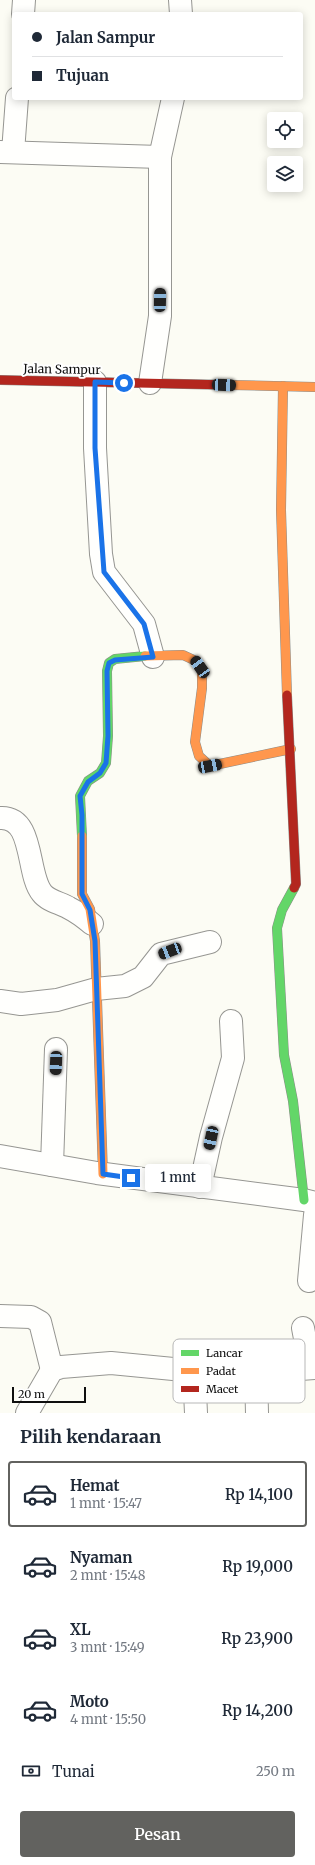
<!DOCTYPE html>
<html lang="id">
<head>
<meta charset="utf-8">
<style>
	body { margin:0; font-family:Merriweather,serif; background:#f6f6f7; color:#1f2937; height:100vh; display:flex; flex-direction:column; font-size:15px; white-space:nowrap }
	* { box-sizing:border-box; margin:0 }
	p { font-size:13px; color:#747a83 }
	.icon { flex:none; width:22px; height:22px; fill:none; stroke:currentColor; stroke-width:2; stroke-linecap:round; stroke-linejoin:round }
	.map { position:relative; height:1413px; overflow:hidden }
	.drawer { display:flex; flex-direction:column; background:#fff; flex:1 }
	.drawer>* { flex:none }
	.guide { position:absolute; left:12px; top:12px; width:291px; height:88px; border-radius:4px; box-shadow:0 2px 10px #0003; display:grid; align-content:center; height:88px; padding:0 20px; background:#fff }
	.controls { position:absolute; left:267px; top:112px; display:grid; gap:8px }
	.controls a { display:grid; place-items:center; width:36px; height:36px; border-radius:4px; background:#fff; box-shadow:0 2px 10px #0003; font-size:20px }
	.scale { position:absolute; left:12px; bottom:10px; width:74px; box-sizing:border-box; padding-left:4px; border:2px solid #0f0f0f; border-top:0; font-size:11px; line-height:14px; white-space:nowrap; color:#0f0f0f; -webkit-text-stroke:3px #fff; paint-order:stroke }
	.end { position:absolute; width:18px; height:18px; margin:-9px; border:5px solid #1a73e8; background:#fff; box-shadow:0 0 0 2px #fff }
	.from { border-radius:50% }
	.bubble { position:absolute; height:28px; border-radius:4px; background:#fff; box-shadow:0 2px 10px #0003; font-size:13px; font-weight:600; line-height:28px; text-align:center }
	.car { position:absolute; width:12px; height:24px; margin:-12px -6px; border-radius:5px; box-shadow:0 0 3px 1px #0007; background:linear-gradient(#222 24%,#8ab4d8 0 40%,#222 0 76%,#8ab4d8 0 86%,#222 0) }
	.guide b { display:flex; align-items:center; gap:14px; height:38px; font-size:15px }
	.guide b+b { border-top:1px solid #e0e1e3 }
	.guide i { width:10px; height:10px; background:#1f2937 }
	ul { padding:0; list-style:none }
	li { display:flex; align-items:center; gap:12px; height:66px; margin:0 8px 6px; padding:0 12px; border:2px solid transparent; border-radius:4px }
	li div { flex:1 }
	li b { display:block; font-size:15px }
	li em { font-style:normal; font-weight:600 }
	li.active { border-color:#62625f }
	li>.icon { width:36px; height:36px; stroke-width:1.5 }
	h2 { padding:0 20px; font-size:18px; line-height:48px }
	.pay { display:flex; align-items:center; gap:10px; height:44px; padding:0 20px; font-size:15px }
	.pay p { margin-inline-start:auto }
	.button { display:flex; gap:8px; margin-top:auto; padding:8px 20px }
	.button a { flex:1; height:46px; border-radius:4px; background:#62625f; color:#fff; font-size:16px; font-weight:600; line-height:46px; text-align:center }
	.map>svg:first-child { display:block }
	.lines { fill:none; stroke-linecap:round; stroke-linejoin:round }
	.street-casing { stroke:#969692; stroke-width:24 }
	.fast-casing { stroke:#8c8c89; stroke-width:10 }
	.slow-casing { stroke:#8c8c89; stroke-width:10 }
	.jam-casing { stroke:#8c8c89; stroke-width:10 }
	.street { stroke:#fffffd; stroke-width:22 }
	.fast { stroke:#63d668; stroke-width:9 }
	.slow { stroke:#ff974d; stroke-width:9 }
	.jam { stroke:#b3261e; stroke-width:9 }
	.route { stroke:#1a73e8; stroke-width:5 }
	.labels { text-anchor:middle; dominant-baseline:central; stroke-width:4; stroke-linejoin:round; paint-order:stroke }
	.street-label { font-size:12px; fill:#0f0f0f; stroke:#fff }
	.key { fill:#fff; stroke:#b7b7b7; stroke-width:1 }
	.key-label { font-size:11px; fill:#0f0f0f }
</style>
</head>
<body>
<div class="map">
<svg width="315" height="1413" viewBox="0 0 315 1413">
	<rect width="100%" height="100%" fill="#fcfcf4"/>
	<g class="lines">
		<defs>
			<g id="street">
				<path d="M 180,0 L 181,14"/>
				<path d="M 23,14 L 24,0"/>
				<path d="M 0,152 L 160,157"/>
				<path d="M 13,152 L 17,98"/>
				<path d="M 95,382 L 95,448 L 101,554 L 104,572 L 144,624 L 153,657"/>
				<path d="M 150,383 L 160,316 L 160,157 L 173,98"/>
				<path d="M 0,818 C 35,816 26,874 42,893 C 48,901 61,903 69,908 C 77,912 85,918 92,924"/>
				<path d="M 0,1001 L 21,1004 L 57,1000 L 96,989 L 125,986 L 143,977 L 161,954 L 210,942"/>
				<path d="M 0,1156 L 97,1173 L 304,1200 L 315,1203"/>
				<path d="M 52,1165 L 56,1049"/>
				<path d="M 200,1187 L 211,1137 L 233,1058 L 231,1021"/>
				<path d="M 309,1281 L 315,1215"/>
				<path d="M 0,1316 L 31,1317 L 40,1322 L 52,1370"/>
				<path d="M 303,1328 L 307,1349 L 315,1361"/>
				<path d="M 194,1371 L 196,1413"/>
				<path d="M 256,1372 L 257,1413"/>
				<path d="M 27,1413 L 52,1370 L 61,1367 L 111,1363 L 194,1371 L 273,1371 L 315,1368"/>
			</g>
			<g id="fast">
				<path d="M 82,836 L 80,796 L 88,781 L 100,773 L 106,763 L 108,736 L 107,671 L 109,663 L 115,659 L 145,656"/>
				<path d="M 294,888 L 282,910 L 277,928 L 284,1055 L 293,1101 L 304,1200"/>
			</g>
			<g id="slow">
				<path d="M 230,385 L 315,387"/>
				<path d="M 283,386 L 281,510 L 287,695"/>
				<path d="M 145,656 L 183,655 L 196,661 L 202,672 L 202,688 L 195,742 L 199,756 L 210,766 L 291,749"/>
				<path d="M 82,836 L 82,894 L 90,909 L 95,941 L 103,1174"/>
			</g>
			<g id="jam">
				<path d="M 0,380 L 230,385"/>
				<path d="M 287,695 L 296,884 L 294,888"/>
			</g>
		</defs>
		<!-- street casing -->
		<use href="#street" class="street-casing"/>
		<!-- fast casing -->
		<use href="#fast" class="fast-casing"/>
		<!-- slow casing -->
		<use href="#slow" class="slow-casing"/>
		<!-- jam casing -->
		<use href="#jam" class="jam-casing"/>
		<!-- street -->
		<use href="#street" class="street"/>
		<!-- fast -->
		<use href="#fast" class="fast"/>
		<!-- slow -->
		<use href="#slow" class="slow"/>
		<!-- jam -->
		<use href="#jam" class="jam"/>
	</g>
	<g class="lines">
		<!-- route -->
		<path class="route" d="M 124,383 L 95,382 L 95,448 L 104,572 L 144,624 L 153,657 L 115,660 L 109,663 L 107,671 L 108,736 L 106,763 L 100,773 L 88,782 L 80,796 L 82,815 L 82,894 L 90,910 L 95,941 L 103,1174 L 131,1178"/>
	</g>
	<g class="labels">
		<!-- street labels -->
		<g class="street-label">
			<text transform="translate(62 369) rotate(1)">Jalan Sampur</text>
		</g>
	</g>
	<!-- legend -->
	<rect x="173" y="1339" width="132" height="64" rx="6" class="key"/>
	<rect x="181" y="1350" width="18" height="6" fill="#63d668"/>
	<rect x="181" y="1368" width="18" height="6" fill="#ff974d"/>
	<rect x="181" y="1386" width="18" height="6" fill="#b3261e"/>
	<g class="key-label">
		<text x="206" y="1357">Lancar</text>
		<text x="206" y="1375">Padat</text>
		<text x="206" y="1393">Macet</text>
	</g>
</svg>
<div class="controls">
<a><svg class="icon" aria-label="locate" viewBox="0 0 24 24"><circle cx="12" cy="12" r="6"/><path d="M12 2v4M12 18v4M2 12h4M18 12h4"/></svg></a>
<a><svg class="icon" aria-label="layers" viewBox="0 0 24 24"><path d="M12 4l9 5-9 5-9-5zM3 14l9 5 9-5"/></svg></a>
</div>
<div class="scale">20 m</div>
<i class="end from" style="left:124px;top:383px"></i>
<i class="end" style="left:131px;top:1178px"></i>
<div class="bubble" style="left:145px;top:1164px;width:66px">1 mnt</div>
<i class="car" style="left:160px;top:300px;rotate:1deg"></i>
<i class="car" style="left:224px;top:385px;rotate:92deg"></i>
<i class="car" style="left:200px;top:667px;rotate:325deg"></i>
<i class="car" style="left:210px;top:766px;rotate:79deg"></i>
<i class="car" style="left:170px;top:951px;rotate:249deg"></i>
<i class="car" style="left:56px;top:1063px;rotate:182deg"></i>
<i class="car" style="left:211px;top:1138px;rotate:192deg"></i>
<div class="guide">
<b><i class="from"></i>Jalan Sampur</b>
<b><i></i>Tujuan</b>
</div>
</div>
<section class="drawer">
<h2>Pilih kendaraan</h2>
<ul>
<li class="active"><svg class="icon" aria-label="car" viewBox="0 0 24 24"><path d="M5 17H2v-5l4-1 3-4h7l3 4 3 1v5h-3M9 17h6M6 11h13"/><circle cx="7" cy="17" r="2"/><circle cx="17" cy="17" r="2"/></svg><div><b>Hemat</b><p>1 mnt · 15:47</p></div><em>Rp 14,100</em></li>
<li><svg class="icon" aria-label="car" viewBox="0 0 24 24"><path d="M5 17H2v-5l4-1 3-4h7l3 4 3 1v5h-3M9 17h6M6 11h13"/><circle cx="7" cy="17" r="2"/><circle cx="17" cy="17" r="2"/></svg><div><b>Nyaman</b><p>2 mnt · 15:48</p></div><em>Rp 19,000</em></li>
<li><svg class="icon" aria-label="car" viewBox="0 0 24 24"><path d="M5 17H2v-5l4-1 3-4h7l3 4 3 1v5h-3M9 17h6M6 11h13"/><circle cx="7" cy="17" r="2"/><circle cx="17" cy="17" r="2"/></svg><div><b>XL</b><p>3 mnt · 15:49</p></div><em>Rp 23,900</em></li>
<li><svg class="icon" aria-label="car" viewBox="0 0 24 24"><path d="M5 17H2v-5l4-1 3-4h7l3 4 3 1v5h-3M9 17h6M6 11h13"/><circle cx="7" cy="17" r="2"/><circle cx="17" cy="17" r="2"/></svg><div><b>Moto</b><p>4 mnt · 15:50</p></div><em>Rp 14,200</em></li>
</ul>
<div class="pay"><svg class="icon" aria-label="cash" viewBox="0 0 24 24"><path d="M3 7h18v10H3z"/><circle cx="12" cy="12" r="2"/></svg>Tunai<p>250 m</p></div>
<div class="button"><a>Pesan</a></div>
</section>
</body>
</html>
